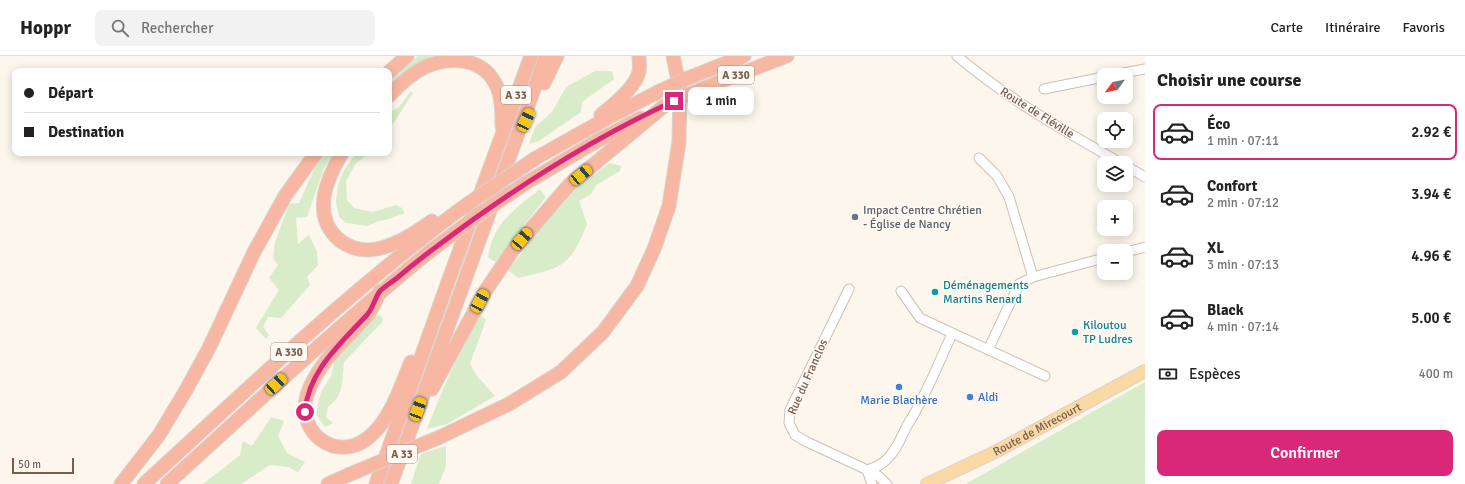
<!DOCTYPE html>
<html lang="fr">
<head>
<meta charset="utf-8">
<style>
	body { margin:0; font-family:Signika,sans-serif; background:#f2f2f2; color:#222; height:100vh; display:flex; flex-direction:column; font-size:15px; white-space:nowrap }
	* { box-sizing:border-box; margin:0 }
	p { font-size:13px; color:#767676 }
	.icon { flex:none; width:22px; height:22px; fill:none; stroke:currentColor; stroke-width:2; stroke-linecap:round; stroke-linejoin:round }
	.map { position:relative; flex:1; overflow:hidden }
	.sheet { display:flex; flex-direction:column; background:#fff; width:320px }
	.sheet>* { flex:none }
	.guide { position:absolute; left:12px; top:12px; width:380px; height:88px; border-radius:8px; box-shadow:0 2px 10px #0003; display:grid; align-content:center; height:88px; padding:0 12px; background:#fff }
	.needle { width:26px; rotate:238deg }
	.controls { position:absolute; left:1097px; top:12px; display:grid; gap:8px }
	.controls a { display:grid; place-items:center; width:36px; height:36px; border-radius:8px; background:#fff; box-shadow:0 2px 10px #0003; font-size:20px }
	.scale { position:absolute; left:12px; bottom:10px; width:62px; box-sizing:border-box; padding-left:4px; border:2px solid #7a5c4d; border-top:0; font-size:11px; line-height:14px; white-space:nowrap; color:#7a5c4d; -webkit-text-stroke:3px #fffaf3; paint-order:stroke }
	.end { position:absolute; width:18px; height:18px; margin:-9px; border:5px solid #db2777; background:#fff; box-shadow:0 0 0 2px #fff }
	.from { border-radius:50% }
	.bubble { position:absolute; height:28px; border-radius:8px; background:#fff; box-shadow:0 2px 10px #0003; font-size:13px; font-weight:600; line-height:28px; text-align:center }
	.car { position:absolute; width:12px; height:24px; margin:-12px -6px; border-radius:5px; box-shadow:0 0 3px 1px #0007; background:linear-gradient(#f5c518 24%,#345 0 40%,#f5c518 0 76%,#345 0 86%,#f5c518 0) }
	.guide b { display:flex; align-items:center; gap:14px; height:38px; font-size:15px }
	.guide b+b { border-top:1px solid #e0e0e0 }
	.guide i { width:10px; height:10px; background:#222 }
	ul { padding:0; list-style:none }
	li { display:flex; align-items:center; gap:12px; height:56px; margin:0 8px 6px; padding:0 4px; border:2px solid transparent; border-radius:8px }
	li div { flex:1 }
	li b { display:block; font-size:15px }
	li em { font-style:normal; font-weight:600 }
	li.current { border-color:#db2777 }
	li>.icon { width:36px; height:36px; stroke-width:1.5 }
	h2 { padding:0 12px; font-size:18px; line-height:48px }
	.pay { display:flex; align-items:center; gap:10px; height:44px; padding:0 12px; font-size:15px }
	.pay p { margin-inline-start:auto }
	.cta { display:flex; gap:8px; margin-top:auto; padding:8px 12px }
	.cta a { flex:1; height:46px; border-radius:8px; background:#db2777; color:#fff; font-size:16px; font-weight:600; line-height:46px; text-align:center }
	header { display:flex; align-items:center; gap:24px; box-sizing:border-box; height:56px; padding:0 20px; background:#fff; border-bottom:1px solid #e0e0e0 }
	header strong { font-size:19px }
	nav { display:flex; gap:22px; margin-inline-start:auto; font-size:14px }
	.search { width:280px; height:36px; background:#f2f2f2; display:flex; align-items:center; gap:10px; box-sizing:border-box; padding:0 14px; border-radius:8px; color:#767676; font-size:15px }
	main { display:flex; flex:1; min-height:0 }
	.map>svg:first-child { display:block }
	.green { fill:#d8ecc9 }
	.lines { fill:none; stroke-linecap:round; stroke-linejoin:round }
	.minor-casing { stroke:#d1beb0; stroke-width:11 }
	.major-casing { stroke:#dad1cd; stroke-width:14 }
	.highway-casing { stroke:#dad1cd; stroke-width:15 }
	.minor { stroke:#fff; stroke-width:9 }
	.major { stroke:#fbd9a5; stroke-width:12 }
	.highway { stroke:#f7b7a3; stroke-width:13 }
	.highway-bridge-casing { stroke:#dad1cd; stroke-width:15; stroke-linecap:butt }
	.highway-bridge { stroke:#f7b7a3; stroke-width:13 }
	.route { stroke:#db2777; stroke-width:5 }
	.worship-dot { fill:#6b7280; stroke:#fffaf3; stroke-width:1.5 }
	.culture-dot { fill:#0f9aa8; stroke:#fffaf3; stroke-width:1.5 }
	.shop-dot { fill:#3f7fe0; stroke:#fffaf3; stroke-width:1.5 }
	.labels { text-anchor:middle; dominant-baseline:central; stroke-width:3; stroke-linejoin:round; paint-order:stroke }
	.shield { fill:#fffaf3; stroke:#a28b7f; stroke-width:1 }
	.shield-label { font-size:11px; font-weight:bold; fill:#7a5c4d }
	.street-label { font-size:12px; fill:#7a5c4d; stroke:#fffaf3 }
	.worship-label { font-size:12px; fill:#5b616d; stroke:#fffaf3; text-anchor:start }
	.culture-label { font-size:12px; fill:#0d838f; stroke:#fffaf3; text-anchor:start }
	.shop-label { font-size:12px; fill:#366cbe; stroke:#fffaf3; text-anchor:start }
</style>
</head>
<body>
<header>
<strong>Hoppr</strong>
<div class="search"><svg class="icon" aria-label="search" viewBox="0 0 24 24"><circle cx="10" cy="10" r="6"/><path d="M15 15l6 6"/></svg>Rechercher</div>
<nav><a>Carte</a><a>Itinéraire</a><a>Favoris</a></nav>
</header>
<main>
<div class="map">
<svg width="1145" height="428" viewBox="0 0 1145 428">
	<rect width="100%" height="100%" fill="#fdf6ec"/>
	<!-- green -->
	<g class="green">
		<path d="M 418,0 L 433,0 C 416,5 402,20 389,31 L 389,25 Z"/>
		<path d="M 595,15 L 612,15 L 614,23 L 582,46 L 581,56 L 539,85 L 529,88 L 535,71 L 552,56 L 566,31 Z"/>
		<path d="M 411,35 L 413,37 L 389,74 L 389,57 L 399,51 Z"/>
		<path d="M 324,97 L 334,97 L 324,112 L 307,161 L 296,162 L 298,188 L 309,179 L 317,196 L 318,209 L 307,221 L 310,229 L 281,262 L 268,261 L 263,271 L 269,279 L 266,283 L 256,272 L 279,234 L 269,222 L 278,209 L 273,202 L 275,186 L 289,148 L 299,147 L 316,109 Z"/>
		<path d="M 356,97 L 370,97 L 356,107 L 346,125 L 347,144 L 354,152 L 373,156 L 396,149 L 402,152 L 405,157 L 386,164 L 378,165 L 368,170 L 346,167 L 339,161 L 336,146 L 338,129 L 343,116 Z"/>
		<path d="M 610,107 L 621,110 L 620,115 L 596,129 L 591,138 L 579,145 L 587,168 C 570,211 562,212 518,222 L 508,214 L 541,173 L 578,131 Z"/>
		<path d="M 540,133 L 546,141 L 495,206 L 488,201 C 493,167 515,153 540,133 Z"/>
		<path d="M 380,259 L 383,262 L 382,266 L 344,306 L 342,329 L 338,341 L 328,351 L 326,361 L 333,367 L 325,371 L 316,358 L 321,336 L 331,320 L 334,306 L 372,263 Z"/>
		<path d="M 481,259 L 486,264 L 470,308 L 476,319 L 495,340 L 447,368 L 427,373 C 442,334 459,295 481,259 Z"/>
		<path d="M 1145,326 L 1145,428 L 966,428 Z"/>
		<path d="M 271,361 L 284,365 L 278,380 L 287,397 L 305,406 L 298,416 L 288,411 L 270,409 L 241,428 L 203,428 L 240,399 L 243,385 L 252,390 Z"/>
		<path d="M 446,390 L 446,410 L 439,428 L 411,428 L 421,398 Z"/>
	</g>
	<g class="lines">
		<defs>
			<g id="minor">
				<path d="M 957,0 C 1008,43 1064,75 1121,107"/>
				<path d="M 1113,19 L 1145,13"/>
				<path d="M 1044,33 L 1104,21"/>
				<path d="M 979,102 L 997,120 L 1009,141 L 1033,221"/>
				<path d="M 1126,110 L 1145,121"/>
				<path d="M 1126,196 L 1145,191"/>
				<path d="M 849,233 L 790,354 L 789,367 L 795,379 L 807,386 L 876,418 L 887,428"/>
				<path d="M 901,235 L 920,262 L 1045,320"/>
				<path d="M 988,294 L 1019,228 L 1033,221 L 1104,202"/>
				<path d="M 867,414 C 874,412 881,409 886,404 C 897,394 901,381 908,368 C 926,340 938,308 952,278"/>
				<path d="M 867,414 L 872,428"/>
			</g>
			<g id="major">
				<path id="s1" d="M 927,428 L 997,395 L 1145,315"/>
			</g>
			<g id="highway">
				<path d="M 389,16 L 407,0"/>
				<path d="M 683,24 L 744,0"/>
				<path d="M 544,27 L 557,0"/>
				<path d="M 389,40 C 399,29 411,18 425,11 C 451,0 484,1 497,31 C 502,43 502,57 502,70"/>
				<path d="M 685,40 L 724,24 L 787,0"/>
				<path d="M 601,59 C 613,49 635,32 639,16 C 640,11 639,5 639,0"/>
				<path d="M 342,97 C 327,122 312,156 336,181 C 345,190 356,194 369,194 C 393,192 413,178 432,165"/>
				<path d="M 536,102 L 611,60 L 660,35"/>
				<path d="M 526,127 L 595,86 L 641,62"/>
				<path d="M 380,235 C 377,242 374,250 369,257 C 365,263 358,269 353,275 C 335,293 315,314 307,339 C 296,377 336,407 368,382 C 391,363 400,332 411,306"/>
				<path d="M 432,333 L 486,234 L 513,194 L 569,129 L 664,50"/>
				<path d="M 440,381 L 509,348 L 561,316 L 603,276 L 637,230 L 654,193 L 669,150 L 679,86 L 680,34 L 673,0"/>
				<path d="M 121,428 L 159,379 L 186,334 L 209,292 L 254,196 L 285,140 L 316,97"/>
				<path d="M 144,428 C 249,332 351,233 466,149"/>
				<path d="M 167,428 C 253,350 338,270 429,196"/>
				<path d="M 328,428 L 348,419"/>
				<path d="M 376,428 L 449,223 L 531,0"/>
				<path d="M 391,428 L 546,0"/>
			</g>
		</defs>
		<!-- minor casing -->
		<use href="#minor" class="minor-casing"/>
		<!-- major casing -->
		<use href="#major" class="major-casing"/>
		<!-- highway casing -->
		<use href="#highway" class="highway-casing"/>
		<!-- minor -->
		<use href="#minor" class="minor"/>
		<!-- major -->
		<use href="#major" class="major"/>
		<!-- highway -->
		<use href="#highway" class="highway"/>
		<defs>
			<g id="highway-bridge">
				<path d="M 660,35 L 683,24"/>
				<path d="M 664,50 L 685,40"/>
				<path d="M 466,149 L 536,102"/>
				<path d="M 429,196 L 477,160 L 526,127"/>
				<path d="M 348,419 L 440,381"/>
			</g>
		</defs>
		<!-- highway-bridge casing -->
		<use href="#highway-bridge" class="highway-bridge-casing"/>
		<!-- highway-bridge -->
		<use href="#highway-bridge" class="highway-bridge"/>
	</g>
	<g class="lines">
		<!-- route -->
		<path class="route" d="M 305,356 C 308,316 339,289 365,261 C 373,254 374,243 380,235 C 385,230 392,226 397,222 C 411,210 425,199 440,188 C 513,133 591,83 674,45"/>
	</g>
	<!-- markers -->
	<circle class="worship-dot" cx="855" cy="161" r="4"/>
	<g class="culture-dot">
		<circle cx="935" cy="236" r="4"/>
		<circle cx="1075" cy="276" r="4"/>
	</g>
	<g class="shop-dot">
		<circle cx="899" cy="331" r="4"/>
		<circle cx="970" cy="341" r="4"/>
	</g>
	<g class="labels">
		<!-- shield labels -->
		<g class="shield">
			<rect x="718" y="10" width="36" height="18" rx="3"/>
			<rect x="501" y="30" width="30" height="18" rx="3"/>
			<rect x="271" y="287" width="36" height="18" rx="3"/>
			<rect x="387" y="389" width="30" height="18" rx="3"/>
		</g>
		<g class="shield-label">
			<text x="736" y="19">A 330</text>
			<text x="516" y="39">A 33</text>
			<text x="289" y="296">A 330</text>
			<text x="402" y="398">A 33</text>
		</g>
		<!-- street labels -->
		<g class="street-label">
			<text transform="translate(1037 57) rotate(32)">Route de Fléville</text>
			<text transform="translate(808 321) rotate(-66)">Rue du Franclos</text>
			<text stroke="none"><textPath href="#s1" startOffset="123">Route de Mirecourt</textPath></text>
		</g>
		<!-- worship labels -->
		<g class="worship-label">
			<text x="863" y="154">Impact Centre Chrétien<tspan x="863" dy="14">- Église de Nancy</tspan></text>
		</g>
		<!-- culture labels -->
		<g class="culture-label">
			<text x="943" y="229">Déménagements<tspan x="943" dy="14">Martins Renard</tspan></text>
			<text x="1083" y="269">Kiloutou<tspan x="1083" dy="14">TP Ludres</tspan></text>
		</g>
		<!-- shop labels -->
		<g class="shop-label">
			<text x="978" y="341">Aldi</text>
			<text x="899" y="344" text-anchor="middle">Marie Blachère</text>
		</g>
	</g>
</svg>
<div class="controls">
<a><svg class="needle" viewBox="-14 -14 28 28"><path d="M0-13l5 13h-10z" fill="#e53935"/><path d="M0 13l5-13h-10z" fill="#767676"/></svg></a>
<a><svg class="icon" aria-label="locate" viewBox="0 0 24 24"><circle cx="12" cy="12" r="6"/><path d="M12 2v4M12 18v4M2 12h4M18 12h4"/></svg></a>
<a><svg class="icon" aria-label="layers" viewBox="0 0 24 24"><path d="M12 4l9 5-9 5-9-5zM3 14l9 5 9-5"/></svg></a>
<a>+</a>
<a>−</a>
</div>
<div class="scale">50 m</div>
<i class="end from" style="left:305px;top:356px"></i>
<i class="end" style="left:674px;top:45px"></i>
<div class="bubble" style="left:688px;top:31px;width:66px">1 min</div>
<i class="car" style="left:526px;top:64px;rotate:25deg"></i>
<i class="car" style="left:581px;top:119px;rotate:50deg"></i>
<i class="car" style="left:522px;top:183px;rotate:41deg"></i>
<i class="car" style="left:480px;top:245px;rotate:28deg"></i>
<i class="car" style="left:276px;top:328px;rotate:47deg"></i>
<i class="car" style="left:418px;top:353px;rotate:20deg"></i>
<div class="guide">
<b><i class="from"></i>Départ</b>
<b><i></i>Destination</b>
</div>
</div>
<section class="sheet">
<h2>Choisir une course</h2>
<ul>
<li class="current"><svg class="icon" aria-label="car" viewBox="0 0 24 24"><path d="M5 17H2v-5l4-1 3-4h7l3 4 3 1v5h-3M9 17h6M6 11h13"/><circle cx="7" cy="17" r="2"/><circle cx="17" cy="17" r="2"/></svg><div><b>Éco</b><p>1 min · 07:11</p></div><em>2.92 €</em></li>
<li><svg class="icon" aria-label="car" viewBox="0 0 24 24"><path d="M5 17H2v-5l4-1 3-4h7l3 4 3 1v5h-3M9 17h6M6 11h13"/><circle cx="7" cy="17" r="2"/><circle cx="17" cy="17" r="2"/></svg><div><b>Confort</b><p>2 min · 07:12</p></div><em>3.94 €</em></li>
<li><svg class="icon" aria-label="car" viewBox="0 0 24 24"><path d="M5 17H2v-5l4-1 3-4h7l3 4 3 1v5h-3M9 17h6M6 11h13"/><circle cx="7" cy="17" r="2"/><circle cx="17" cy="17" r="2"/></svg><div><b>XL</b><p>3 min · 07:13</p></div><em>4.96 €</em></li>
<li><svg class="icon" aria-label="car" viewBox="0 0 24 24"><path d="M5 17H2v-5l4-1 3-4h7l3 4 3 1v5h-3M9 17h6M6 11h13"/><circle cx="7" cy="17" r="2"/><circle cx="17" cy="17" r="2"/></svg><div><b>Black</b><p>4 min · 07:14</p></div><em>5.00 €</em></li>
</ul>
<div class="pay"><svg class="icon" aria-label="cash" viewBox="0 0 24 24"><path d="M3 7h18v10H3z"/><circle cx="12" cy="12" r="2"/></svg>Espèces<p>400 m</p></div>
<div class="cta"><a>Confirmer</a></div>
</section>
</main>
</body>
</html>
